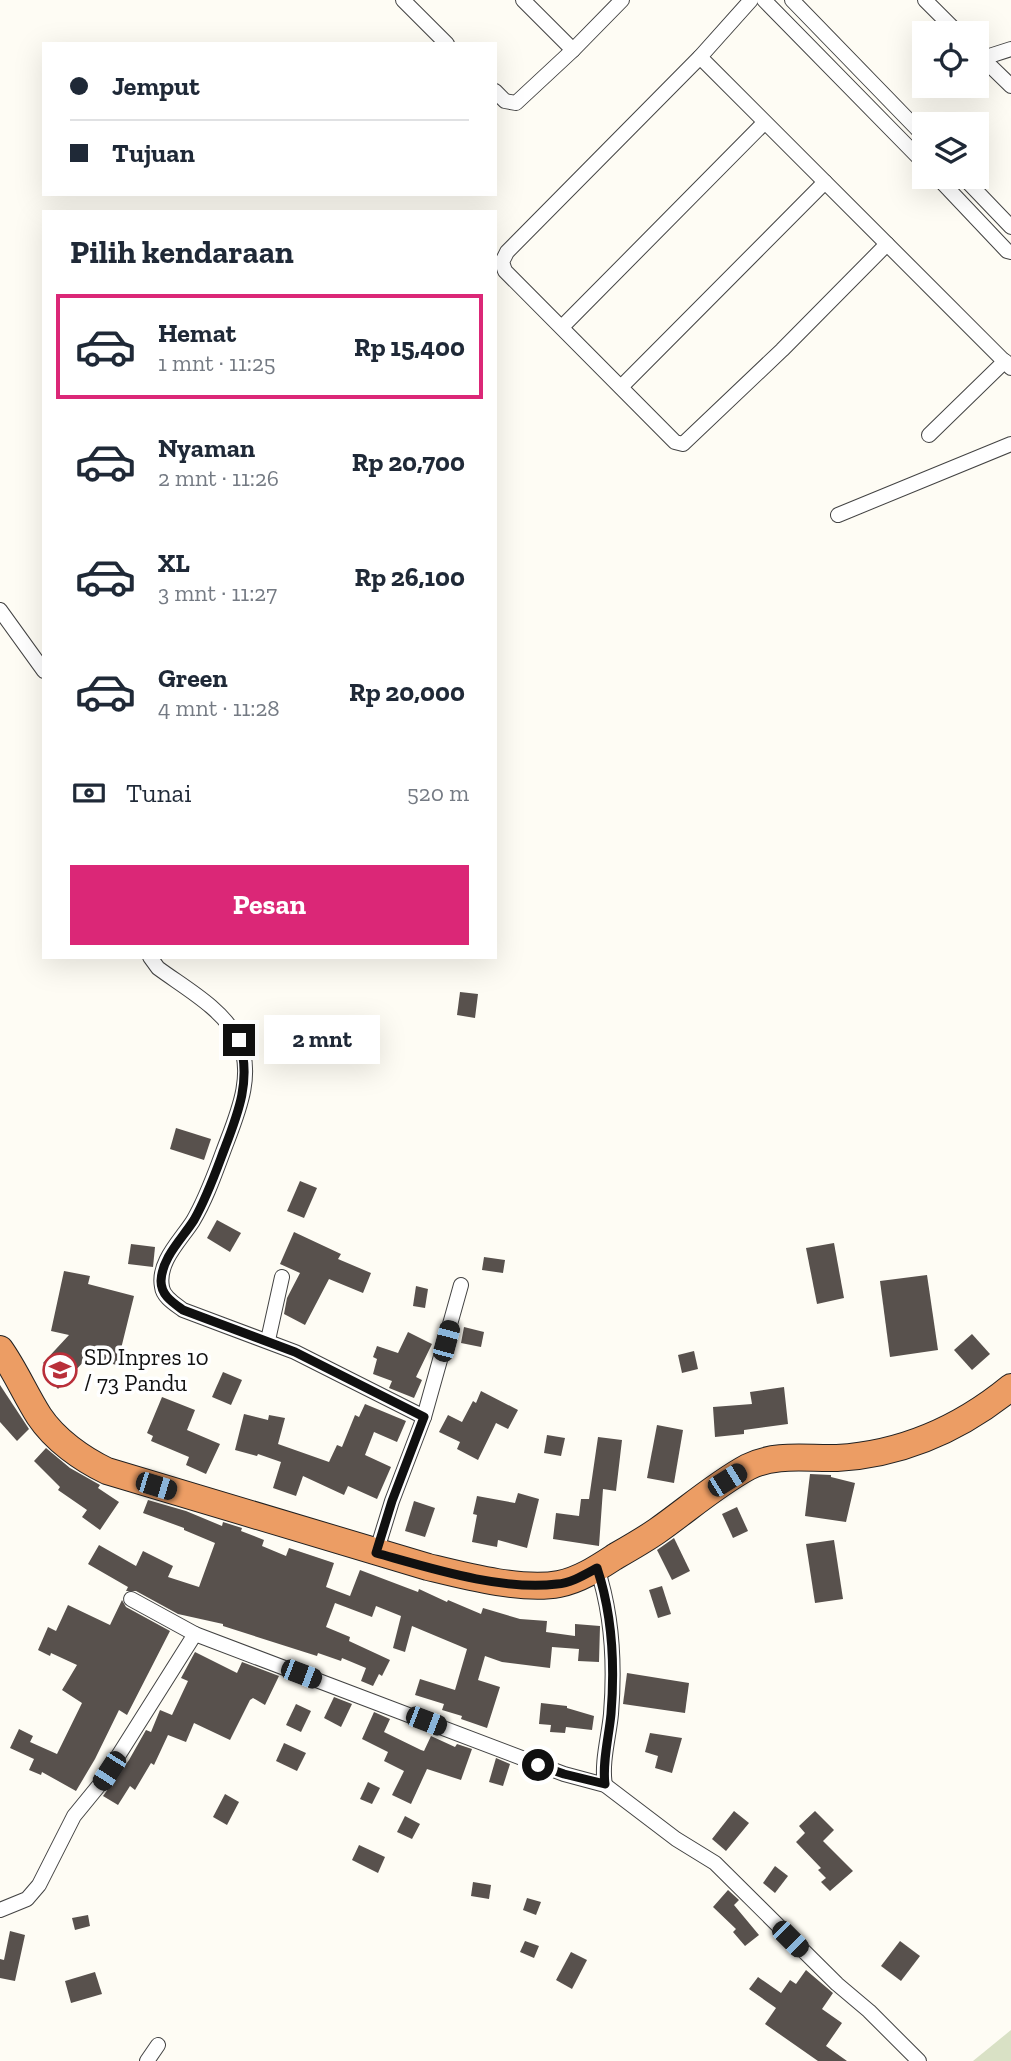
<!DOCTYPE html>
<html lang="id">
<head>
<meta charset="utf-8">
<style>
	body { margin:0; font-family:"Zilla Slab",serif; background:#f6f6f7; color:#1f2937; height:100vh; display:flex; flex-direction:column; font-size:26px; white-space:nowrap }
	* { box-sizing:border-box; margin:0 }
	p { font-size:23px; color:#747a83 }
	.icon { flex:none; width:38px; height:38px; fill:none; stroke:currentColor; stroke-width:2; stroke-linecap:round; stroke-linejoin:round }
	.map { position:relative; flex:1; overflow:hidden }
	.drawer { position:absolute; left:42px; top:210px; width:455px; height:749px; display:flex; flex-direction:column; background:#fff; border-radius:0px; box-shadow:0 7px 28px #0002 }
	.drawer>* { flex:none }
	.guide { position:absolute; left:42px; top:42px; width:455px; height:154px; border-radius:0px; box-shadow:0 7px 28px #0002; display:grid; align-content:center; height:154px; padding:0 28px; background:#fff }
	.fabs { position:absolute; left:912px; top:21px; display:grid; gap:14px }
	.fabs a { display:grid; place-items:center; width:77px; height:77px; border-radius:0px; background:#fff; box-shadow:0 7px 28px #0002; font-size:35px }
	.end { position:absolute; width:32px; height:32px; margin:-16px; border:9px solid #101010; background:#fff; box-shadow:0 0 0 4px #fff }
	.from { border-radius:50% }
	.bubble { position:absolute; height:49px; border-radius:0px; background:#fff; box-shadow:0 7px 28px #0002; font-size:23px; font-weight:800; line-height:49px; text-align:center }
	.car { position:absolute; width:21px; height:42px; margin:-21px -10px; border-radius:9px; box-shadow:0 0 5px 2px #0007; background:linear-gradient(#222 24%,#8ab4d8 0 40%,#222 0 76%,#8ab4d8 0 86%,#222 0) }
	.guide b { display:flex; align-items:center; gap:24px; height:66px; font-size:26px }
	.guide b+b { border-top:2px solid #e0e1e3 }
	.guide i { width:18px; height:18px; background:#1f2937 }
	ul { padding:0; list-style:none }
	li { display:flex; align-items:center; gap:21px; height:105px; margin:0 14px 10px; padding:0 14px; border:4px solid transparent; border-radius:0px }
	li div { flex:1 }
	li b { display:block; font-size:26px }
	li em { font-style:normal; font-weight:800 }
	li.current { border-color:#db2777 }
	li>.icon { width:63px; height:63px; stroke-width:1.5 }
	h2 { padding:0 28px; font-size:32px; line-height:84px }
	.pay { display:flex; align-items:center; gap:18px; height:77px; padding:0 28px; font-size:26px }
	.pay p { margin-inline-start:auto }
	.primary-button { display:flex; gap:14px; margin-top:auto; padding:14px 28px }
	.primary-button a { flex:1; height:80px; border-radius:0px; background:#db2777; color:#fff; font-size:28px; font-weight:800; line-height:80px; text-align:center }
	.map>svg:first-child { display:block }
	.cemetery { fill:#d9e1c5 }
	.building { fill:#58514d }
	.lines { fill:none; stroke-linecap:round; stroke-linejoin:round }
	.street-casing { stroke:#434343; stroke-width:16 }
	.highway-casing { stroke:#212121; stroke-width:28 }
	.street { stroke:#fff; stroke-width:14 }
	.highway { stroke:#ec9d64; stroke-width:26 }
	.route { stroke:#101010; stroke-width:9 }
	.labels { text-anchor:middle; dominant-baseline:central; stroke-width:7; stroke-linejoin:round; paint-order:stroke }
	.poi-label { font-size:23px; fill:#101010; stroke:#fff; text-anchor:start }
</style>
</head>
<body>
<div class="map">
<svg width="1011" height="2061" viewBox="0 0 1011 2061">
	<rect width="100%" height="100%" fill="#fefcf4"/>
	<!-- cemetery -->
	<path class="cemetery" d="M 1011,2030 L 1011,2061 L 973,2061 Z"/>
	<!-- building -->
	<g class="building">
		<path d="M 460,992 L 478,994 L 475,1018 L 457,1015 Z"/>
		<path d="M 176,1128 L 211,1139 L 204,1160 L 170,1149 Z"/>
		<path d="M 300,1181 L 317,1188 L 304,1218 L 287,1211 Z"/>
		<path d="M 217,1220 L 241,1233 L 230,1252 L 207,1238 Z"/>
		<path d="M 294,1232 L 341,1254 L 338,1259 L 371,1273 L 363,1293 L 329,1279 L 305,1325 L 284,1314 L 287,1298 L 300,1273 L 280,1264 Z"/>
		<path d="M 834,1243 L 844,1298 L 817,1304 L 806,1248 Z"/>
		<path d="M 131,1244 L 155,1247 L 153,1267 L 128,1264 Z"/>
		<path d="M 484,1257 L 505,1260 L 503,1273 L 482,1270 Z"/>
		<path d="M 64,1271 L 90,1276 L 88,1284 L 134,1296 L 117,1365 L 87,1358 L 58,1389 L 43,1372 L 48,1367 L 43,1363 L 69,1335 L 51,1331 Z"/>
		<path d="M 927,1275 L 938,1350 L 890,1357 L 880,1281 Z"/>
		<path d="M 416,1286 L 428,1289 L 425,1308 L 413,1306 Z"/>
		<path d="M 464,1327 L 484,1332 L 481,1347 L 461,1343 Z"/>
		<path d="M 408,1332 L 432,1344 L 416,1377 L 422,1380 L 414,1398 L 389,1388 L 392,1381 L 373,1374 L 377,1359 L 373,1357 L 377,1346 L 398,1353 Z"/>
		<path d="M 972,1334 L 990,1354 L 972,1370 L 954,1350 Z"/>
		<path d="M 694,1351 L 698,1369 L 682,1373 L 678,1355 Z"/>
		<path d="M 223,1372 L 242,1380 L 231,1405 L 212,1397 Z"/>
		<path d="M 0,1385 L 29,1429 L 17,1441 L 0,1422 Z"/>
		<path d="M 784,1387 L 788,1424 L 744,1430 L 744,1434 L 715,1437 L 713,1407 L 752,1404 L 750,1392 Z"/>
		<path d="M 481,1391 L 518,1410 L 508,1429 L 496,1423 L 478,1460 L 457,1449 L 460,1442 L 439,1432 L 448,1415 L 462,1422 L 473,1401 L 476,1403 Z"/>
		<path d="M 162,1397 L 195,1410 L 187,1430 L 220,1444 L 206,1474 L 186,1465 L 189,1457 L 151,1441 L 153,1436 L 147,1433 Z"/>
		<path d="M 365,1404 L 406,1421 L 397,1442 L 374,1432 L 365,1455 L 391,1467 L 377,1499 L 348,1486 L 344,1495 L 303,1476 L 296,1496 L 273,1488 L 281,1462 L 258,1454 L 257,1456 L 235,1450 L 244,1414 L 268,1420 L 269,1415 L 285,1418 L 278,1444 L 329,1462 L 337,1445 L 342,1447 L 355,1415 L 359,1417 Z"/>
		<path d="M 657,1425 L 683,1430 L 674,1483 L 647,1478 Z"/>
		<path d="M 547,1435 L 565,1438 L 561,1456 L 544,1453 Z"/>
		<path d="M 598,1437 L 622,1440 L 616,1491 L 603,1489 L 599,1546 L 553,1539 L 556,1513 L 579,1516 L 581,1499 L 589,1499 Z"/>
		<path d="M 46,1448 L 70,1468 L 100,1485 L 98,1488 L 119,1502 L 100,1530 L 82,1517 L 87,1510 L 58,1490 L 60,1487 L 34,1461 Z"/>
		<path d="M 810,1474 L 831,1475 L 831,1477 L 855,1483 L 846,1522 L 805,1516 Z"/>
		<path d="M 518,1493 L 539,1499 L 527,1548 L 498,1540 L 497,1547 L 472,1542 L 477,1515 L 473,1514 L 477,1496 L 515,1503 Z"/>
		<path d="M 148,1500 L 186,1511 L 222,1526 L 223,1522 L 242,1528 L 241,1531 L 264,1540 L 262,1546 L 286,1556 L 289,1548 L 334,1563 L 326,1587 L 350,1596 L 360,1570 L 418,1592 L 419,1589 L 447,1602 L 448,1600 L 481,1614 L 483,1608 L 520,1619 L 547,1621 L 546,1632 L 575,1636 L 575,1624 L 600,1626 L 599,1662 L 578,1661 L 579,1649 L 552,1647 L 550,1668 L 502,1662 L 485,1656 L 478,1680 L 500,1687 L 487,1728 L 461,1719 L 462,1716 L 442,1710 L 444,1704 L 415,1695 L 420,1679 L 455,1690 L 467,1649 L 412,1626 L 405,1652 L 393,1648 L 401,1616 L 376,1606 L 372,1617 L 335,1603 L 326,1627 L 350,1637 L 349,1641 L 390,1660 L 382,1676 L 379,1674 L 373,1686 L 361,1681 L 366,1668 L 342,1658 L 341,1661 L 318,1653 L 317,1656 L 223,1626 L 223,1624 L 178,1614 L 136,1591 L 126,1591 L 128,1587 L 88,1564 L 99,1545 L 136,1566 L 143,1551 L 173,1566 L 168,1577 L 199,1587 L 215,1543 L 184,1530 L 184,1528 L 143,1513 Z"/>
		<path d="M 414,1501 L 435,1508 L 425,1537 L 405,1531 Z"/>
		<path d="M 737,1507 L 748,1531 L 733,1538 L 722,1514 Z"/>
		<path d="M 674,1538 L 690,1571 L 672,1580 L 657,1550 Z"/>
		<path d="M 834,1540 L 843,1599 L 815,1603 L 806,1544 Z"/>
		<path d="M 662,1586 L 671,1614 L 658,1618 L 649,1590 Z"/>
		<path d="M 122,1600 L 126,1607 L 170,1631 L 127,1715 L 119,1710 L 95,1759 L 76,1791 L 42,1772 L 41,1775 L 29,1770 L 34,1759 L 10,1748 L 19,1729 L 33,1736 L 30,1742 L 57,1754 L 82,1703 L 62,1690 L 77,1665 L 51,1653 L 50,1656 L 38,1650 L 48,1627 L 56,1631 L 68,1605 L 110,1625 Z"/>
		<path d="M 195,1652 L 237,1673 L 242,1662 L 279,1676 L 265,1705 L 253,1698 L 250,1700 L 230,1740 L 194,1723 L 186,1742 L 168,1735 L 154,1765 L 151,1763 L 135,1790 L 130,1786 L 118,1805 L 103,1796 L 129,1760 L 146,1730 L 151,1732 L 160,1710 L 172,1715 L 188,1681 L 181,1678 Z"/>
		<path d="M 627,1673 L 689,1683 L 685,1713 L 623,1704 Z"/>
		<path d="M 334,1697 L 352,1704 L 341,1727 L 324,1718 Z"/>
		<path d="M 541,1703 L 567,1706 L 567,1708 L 594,1716 L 592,1730 L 566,1727 L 565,1733 L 550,1732 L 551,1725 L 539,1724 Z"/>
		<path d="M 296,1704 L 311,1711 L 301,1732 L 286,1725 Z"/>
		<path d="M 374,1712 L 390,1719 L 384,1732 L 421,1750 L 424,1751 L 431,1736 L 455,1747 L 457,1744 L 472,1749 L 461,1780 L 427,1769 L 411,1804 L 392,1795 L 404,1771 L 384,1761 L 388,1752 L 362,1739 Z"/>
		<path d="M 650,1733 L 682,1738 L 672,1773 L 655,1768 L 658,1756 L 645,1752 Z"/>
		<path d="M 284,1743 L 306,1753 L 297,1771 L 276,1761 Z"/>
		<path d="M 496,1758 L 510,1764 L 503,1786 L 489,1782 Z"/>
		<path d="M 368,1782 L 380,1788 L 372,1804 L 360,1799 Z"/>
		<path d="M 225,1794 L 239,1802 L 227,1825 L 213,1817 Z"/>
		<path d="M 734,1811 L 749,1823 L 726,1851 L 712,1839 Z"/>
		<path d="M 815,1811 L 834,1830 L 823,1841 L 853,1871 L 830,1891 L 821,1882 L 826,1878 L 818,1870 L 821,1868 L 796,1842 L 805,1833 L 799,1826 Z"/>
		<path d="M 405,1816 L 420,1824 L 412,1839 L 397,1832 Z"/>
		<path d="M 359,1845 L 385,1857 L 378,1873 L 352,1860 Z"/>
		<path d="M 775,1866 L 788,1876 L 775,1893 L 763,1883 Z"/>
		<path d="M 473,1882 L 491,1885 L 489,1899 L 471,1896 Z"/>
		<path d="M 728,1890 L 739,1900 L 734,1905 L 759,1935 L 745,1946 L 733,1932 L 736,1929 L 713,1907 Z"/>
		<path d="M 527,1898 L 541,1902 L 536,1915 L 523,1910 Z"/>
		<path d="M 88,1915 L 90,1926 L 75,1930 L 72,1918 Z"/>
		<path d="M 10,1931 L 25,1935 L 15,1981 L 0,1978 L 0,1959 L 4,1960 Z"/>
		<path d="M 525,1941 L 539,1946 L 534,1958 L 520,1952 Z"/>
		<path d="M 900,1941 L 920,1956 L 901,1981 L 881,1966 Z"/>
		<path d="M 571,1952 L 587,1960 L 572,1989 L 556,1980 Z"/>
		<path d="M 806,1970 L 833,1993 L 822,2009 L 842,2023 L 826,2046 L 847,2061 L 818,2061 L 765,2024 L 776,2008 L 749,1989 L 758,1977 L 781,1993 L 790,1980 L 796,1984 Z"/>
		<path d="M 95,1972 L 102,1994 L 71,2003 L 65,1981 Z"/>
	</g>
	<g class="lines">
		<defs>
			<g id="street">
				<path d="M 403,0 L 447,44"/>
				<path d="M 523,0 L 573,50"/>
				<path d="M 751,0 L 700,57 L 507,252 L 502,262 L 505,271 L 675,442 L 683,444 L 782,350 L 887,244"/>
				<path d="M 764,0 L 924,163"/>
				<path d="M 792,0 L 924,136"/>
				<path d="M 925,0 L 958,33"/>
				<path d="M 976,52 L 1011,86"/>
				<path d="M 700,57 L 1011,368"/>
				<path d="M 983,58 L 1011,49"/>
				<path d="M 495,91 L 505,101 L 516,103 L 573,50 L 622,0"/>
				<path d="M 937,177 L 1007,251 L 1011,252"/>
				<path d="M 963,177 L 1011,227"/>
				<path d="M 562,327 L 764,123"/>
				<path d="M 621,387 L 825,182"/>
				<path d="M 929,435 L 1005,361"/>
				<path d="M 838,515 L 1011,444"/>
				<path d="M 0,610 L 44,671"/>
				<path d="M 150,957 L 158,968 C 185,988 222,1008 238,1039 C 256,1075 236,1117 223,1152 C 214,1176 206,1199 193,1221 C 181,1240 157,1262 162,1287 C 163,1297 175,1304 183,1310 L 295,1352 L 424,1417"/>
				<path d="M 268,1340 L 282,1277"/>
				<path d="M 376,1553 L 392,1501 L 424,1417 L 461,1285"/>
				<path d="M 597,1568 C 613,1616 615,1664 611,1714 C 609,1736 601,1763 605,1785"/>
				<path d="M 131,1599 L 195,1634"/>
				<path d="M 0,1910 L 27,1899 L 39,1885 L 74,1816 L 101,1783 L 195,1634 L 564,1774 L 605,1785 L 676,1839 L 715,1863 L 837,1984 L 869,2011 L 919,2061"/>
				<path d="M 147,2061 L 158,2045"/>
			</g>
			<path id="highway" d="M 0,1349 C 15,1370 25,1394 39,1416 C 55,1440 82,1459 107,1471 L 428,1567 C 465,1576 522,1591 559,1584 C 580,1580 599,1567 616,1556 C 630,1548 644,1540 657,1531 C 687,1510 715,1485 748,1467 C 775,1453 808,1459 837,1458 C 902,1454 961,1428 1011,1387"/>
		</defs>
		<!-- street casing -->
		<use href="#street" class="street-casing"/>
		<!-- highway casing -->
		<use href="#highway" class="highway-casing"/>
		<!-- street -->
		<use href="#street" class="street"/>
		<!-- highway -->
		<use href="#highway" class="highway"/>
	</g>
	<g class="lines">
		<!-- route -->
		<path class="route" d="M 239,1040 C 252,1079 238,1114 224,1150 C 215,1174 207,1197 194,1220 C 182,1239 162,1257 161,1281 C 161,1295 172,1302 183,1310 L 295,1352 L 424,1417 L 392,1501 L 376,1553 C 430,1568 501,1591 557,1584 C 571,1583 584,1575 597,1568 C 613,1616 615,1664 611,1714 C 609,1736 602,1763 605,1784 L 564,1774 L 538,1765"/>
	</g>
	<!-- icons -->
	<defs>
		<symbol id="school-ring" viewBox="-11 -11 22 22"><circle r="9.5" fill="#fff" stroke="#b92f3a" stroke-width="1.5"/><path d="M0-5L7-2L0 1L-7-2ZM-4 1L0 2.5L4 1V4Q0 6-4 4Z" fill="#b92f3a"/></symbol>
	</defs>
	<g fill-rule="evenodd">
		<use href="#school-ring" x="41" y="1351" width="38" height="38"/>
	</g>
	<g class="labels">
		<!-- poi labels -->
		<g class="poi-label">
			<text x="84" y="1357">SD Inpres 10<tspan x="84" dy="26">/ 73 Pandu</tspan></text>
		</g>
	</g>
</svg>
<div class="fabs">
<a><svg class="icon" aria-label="locate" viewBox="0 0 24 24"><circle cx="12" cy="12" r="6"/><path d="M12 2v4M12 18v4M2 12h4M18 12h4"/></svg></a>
<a><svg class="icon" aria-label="layers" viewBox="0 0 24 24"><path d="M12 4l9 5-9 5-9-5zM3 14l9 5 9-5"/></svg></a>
</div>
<i class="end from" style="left:538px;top:1765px"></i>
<i class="end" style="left:239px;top:1040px"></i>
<div class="bubble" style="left:264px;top:1015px;width:116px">2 mnt</div>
<i class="car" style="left:446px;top:1341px;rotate:15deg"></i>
<i class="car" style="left:727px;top:1480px;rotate:58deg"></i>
<i class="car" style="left:156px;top:1486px;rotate:107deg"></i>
<i class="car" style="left:301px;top:1674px;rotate:111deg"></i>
<i class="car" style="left:426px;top:1721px;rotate:111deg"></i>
<i class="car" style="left:109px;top:1771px;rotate:213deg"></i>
<i class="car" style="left:790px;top:1939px;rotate:135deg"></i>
<div class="guide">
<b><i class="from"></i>Jemput</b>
<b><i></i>Tujuan</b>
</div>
<section class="drawer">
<h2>Pilih kendaraan</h2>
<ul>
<li class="current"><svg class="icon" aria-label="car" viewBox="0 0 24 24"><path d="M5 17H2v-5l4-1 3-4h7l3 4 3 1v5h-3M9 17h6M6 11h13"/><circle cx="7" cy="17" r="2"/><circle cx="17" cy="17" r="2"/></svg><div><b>Hemat</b><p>1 mnt · 11:25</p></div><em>Rp 15,400</em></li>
<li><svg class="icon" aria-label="car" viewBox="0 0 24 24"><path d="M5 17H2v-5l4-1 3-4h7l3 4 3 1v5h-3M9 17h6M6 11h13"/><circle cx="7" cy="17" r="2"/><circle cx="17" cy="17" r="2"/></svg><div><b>Nyaman</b><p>2 mnt · 11:26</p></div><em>Rp 20,700</em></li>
<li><svg class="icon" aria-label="car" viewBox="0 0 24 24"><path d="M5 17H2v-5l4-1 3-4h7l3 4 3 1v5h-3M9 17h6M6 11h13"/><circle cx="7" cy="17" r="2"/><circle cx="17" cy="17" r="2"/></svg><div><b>XL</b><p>3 mnt · 11:27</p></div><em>Rp 26,100</em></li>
<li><svg class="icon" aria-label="car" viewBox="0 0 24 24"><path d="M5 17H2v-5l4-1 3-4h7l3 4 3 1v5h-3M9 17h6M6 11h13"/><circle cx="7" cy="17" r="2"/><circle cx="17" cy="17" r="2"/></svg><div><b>Green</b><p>4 mnt · 11:28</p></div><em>Rp 20,000</em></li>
</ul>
<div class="pay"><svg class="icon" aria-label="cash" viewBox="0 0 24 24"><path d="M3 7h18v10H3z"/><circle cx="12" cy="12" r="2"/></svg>Tunai<p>520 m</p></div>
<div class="primary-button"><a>Pesan</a></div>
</section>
</div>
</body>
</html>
